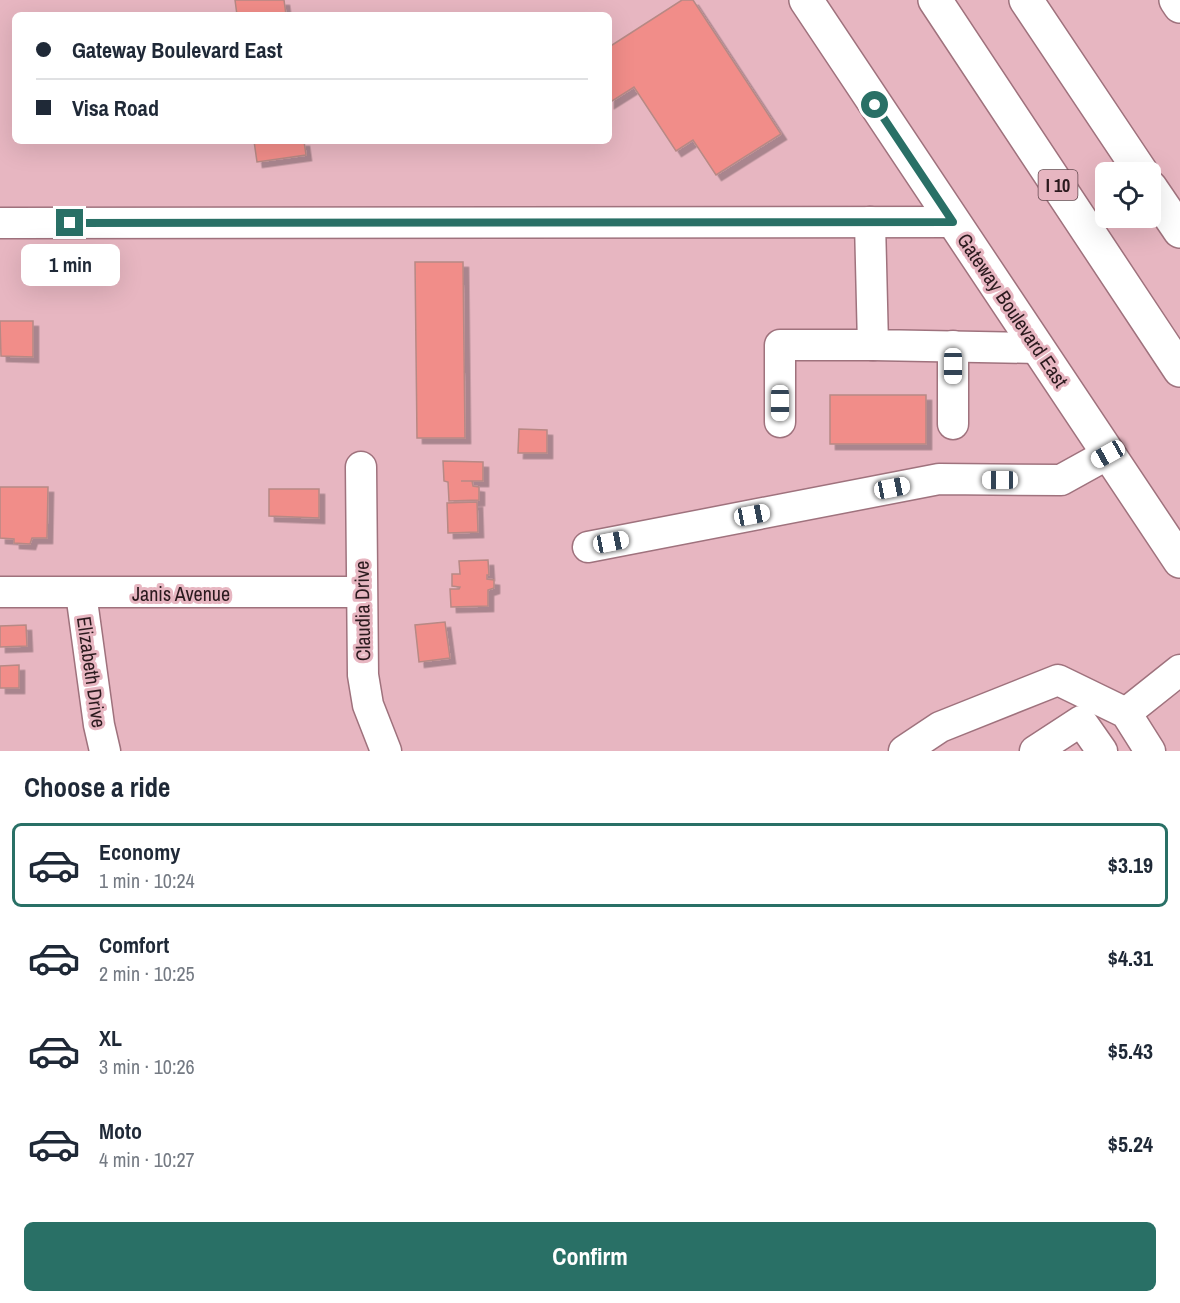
<!DOCTYPE html>
<html lang="en">
<head>
<meta charset="utf-8">
<style>
	body { margin:0; font-family:"Archivo Narrow",sans-serif; background:#f6f6f7; color:#1f2937; height:100vh; display:flex; flex-direction:column; font-size:22px; white-space:nowrap }
	* { box-sizing:border-box; margin:0 }
	p { font-size:20px; color:#747a83 }
	.icon { flex:none; width:33px; height:33px; fill:none; stroke:currentColor; stroke-width:2; stroke-linecap:round; stroke-linejoin:round }
	.map { position:relative; height:751px; overflow:hidden }
	.sheet { display:flex; flex-direction:column; background:#fff; flex:1 }
	.sheet>* { flex:none }
	.top-card { position:absolute; left:12px; top:12px; width:600px; height:132px; border-radius:9px; box-shadow:0 6px 24px #0002; display:grid; align-content:center; height:132px; padding:0 24px; background:#fff }
	.tools { position:absolute; left:1095px; top:162px; display:grid; gap:12px }
	.tools a { display:grid; place-items:center; width:66px; height:66px; border-radius:9px; background:#fff; box-shadow:0 6px 24px #0002; font-size:30px }
	.end { position:absolute; width:27px; height:27px; margin:-14px; border:8px solid #297066; background:#fff; box-shadow:0 0 0 3px #fff }
	.from { border-radius:50% }
	.bubble { position:absolute; height:42px; border-radius:9px; background:#fff; box-shadow:0 6px 24px #0002; font-size:20px; font-weight:700; line-height:42px; text-align:center }
	.car { position:absolute; width:18px; height:36px; margin:-18px -9px; border-radius:8px; box-shadow:0 0 4px 2px #0007; background:linear-gradient(#fff 24%,#345 0 40%,#fff 0 76%,#345 0 86%,#fff 0) }
	.top-card b { display:flex; align-items:center; gap:21px; height:57px; font-size:22px }
	.top-card b+b { border-top:2px solid #e0e1e3 }
	.top-card i { width:15px; height:15px; background:#1f2937 }
	ul { padding:0; list-style:none }
	li { display:flex; align-items:center; gap:18px; height:84px; margin:0 12px 9px; padding:0 12px; border:3px solid transparent; border-radius:9px }
	li div { flex:1 }
	li b { display:block; font-size:22px }
	li em { font-style:normal; font-weight:700 }
	li.active { border-color:#297066 }
	li>.icon { width:54px; height:54px; stroke-width:1.5 }
	h2 { padding:0 24px; font-size:27px; line-height:72px }
	.primary-button { display:flex; gap:12px; margin-top:auto; padding:12px 24px }
	.primary-button a { flex:1; height:69px; border-radius:9px; background:#297066; color:#fff; font-size:24px; font-weight:700; line-height:69px; text-align:center }
	.map>svg:first-child { display:block }
	.building { fill:#f18d89; stroke:#b78985; stroke-width:1.5; filter:url(#shadow) }
	.lines { fill:none; stroke-linecap:round; stroke-linejoin:round }
	.minor-casing { stroke:#9f727d; stroke-width:33 }
	.major-casing { stroke:#9f727d; stroke-width:36 }
	.highway-casing { stroke:#9f727d; stroke-width:36 }
	.minor { stroke:#fff; stroke-width:30 }
	.major { stroke:#fff; stroke-width:33 }
	.highway { stroke:#fff; stroke-width:33 }
	.route { stroke:#297066; stroke-width:8 }
	.labels { text-anchor:middle; dominant-baseline:central; stroke-width:6; stroke-linejoin:round; paint-order:stroke }
	.shield { fill:#e7b6c1; stroke:#63494f; stroke-width:1.5 }
	.shield-label { font-size:18px; font-weight:bold; fill:#2b1a1e }
	.street-label { font-size:20px; fill:#2b1a1e; stroke:#e7b6c1 }
</style>
</head>
<body>
<div class="map">
<svg width="1180" height="751" viewBox="0 0 1180 751">
	<defs>
		<filter id="shadow"><feDropShadow dx="5.5" dy="5.5" stdDeviation="0" flood-color="#0004"/></filter>
	</defs>
	<rect width="100%" height="100%" fill="#e7b6c1"/>
	<!-- building -->
	<g class="building">
		<path d="M 235,0 L 284,0 L 286,15 L 237,15 Z"/>
		<path d="M 682,0 L 693,0 L 781,134 L 716,175 L 693,140 L 676,151 L 634,87 L 609,103 L 609,47 Z"/>
		<path d="M 254,141 L 304,141 L 306,155 L 257,162 Z"/>
		<path d="M 415,262 L 463,262 L 465,438 L 417,438 Z"/>
		<path d="M 0,321 L 33,321 L 33,357 L 1,356 Z"/>
		<rect x="830" y="395" width="96" height="49"/>
		<path d="M 519,429 L 547,430 L 547,453 L 518,453 Z"/>
		<path d="M 443,461 L 483,462 L 483,481 L 461,481 L 472,481 L 473,486 L 479,487 L 479,500 L 449,501 L 448,482 L 444,481 Z"/>
		<path d="M 0,487 L 48,487 L 47,538 L 32,538 L 30,544 L 14,543 L 14,539 L 0,538 Z"/>
		<path d="M 269,489 L 319,489 L 319,518 L 269,516 Z"/>
		<path d="M 477,502 L 478,532 L 448,533 L 447,503 Z"/>
		<path d="M 488,560 L 489,575 L 487,575 L 487,579 L 494,580 L 494,588 L 488,590 L 488,606 L 451,607 L 450,589 L 459,589 L 460,587 L 452,586 L 452,574 L 460,574 L 459,561 Z"/>
		<path d="M 445,622 L 450,658 L 419,662 L 415,625 Z"/>
		<path d="M 26,625 L 27,646 L 0,647 L 0,626 Z"/>
		<path d="M 19,665 L 19,688 L 0,688 L 0,666 Z"/>
	</g>
	<g class="lines">
		<defs>
			<g id="minor">
				<path d="M 870,222 L 873,345 L 1038,348"/>
				<path d="M 0,223 L 953,222"/>
				<path d="M 953,346 L 953,424"/>
				<path d="M 780,422 L 780,345 L 873,345"/>
				<path d="M 361,467 L 363,675 L 368,705 L 386,751"/>
				<path d="M 588,547 L 939,479 L 1061,480 L 1108,454"/>
				<path d="M 0,592 L 361,592"/>
				<path d="M 81,593 L 99,725 L 105,751"/>
				<path d="M 1126,713 L 1180,670"/>
				<path d="M 904,751 L 940,727 L 1058,680 L 1126,713 L 1150,751"/>
				<path d="M 1035,751 L 1081,721 L 1102,751"/>
			</g>
			<g id="major">
				<path d="M 806,0 L 1180,561"/>
				<path d="M 1176,0 L 1180,6"/>
			</g>
			<g id="highway">
				<path d="M 935,0 L 1180,370"/>
				<path d="M 1026,0 L 1141,172"/>
				<path d="M 1150,187 L 1180,231"/>
			</g>
		</defs>
		<!-- minor casing -->
		<use href="#minor" class="minor-casing"/>
		<!-- major casing -->
		<use href="#major" class="major-casing"/>
		<!-- highway casing -->
		<use href="#highway" class="highway-casing"/>
		<!-- minor -->
		<use href="#minor" class="minor"/>
		<!-- major -->
		<use href="#major" class="major"/>
		<!-- highway -->
		<use href="#highway" class="highway"/>
	</g>
	<g class="lines">
		<!-- route -->
		<path class="route" d="M 70,223 L 953,222 L 875,105"/>
	</g>
	<g class="labels">
		<!-- shield labels -->
		<rect class="shield" x="1038.5" y="170" width="39" height="30" rx="4.5"/>
		<g class="shield-label">
			<text x="1058" y="185">I 10</text>
		</g>
		<!-- street labels -->
		<g class="street-label">
			<text transform="translate(1013 310) rotate(56)">Gateway Boulevard East</text>
			<text x="181" y="593">Janis Avenue</text>
			<text transform="translate(362 611) rotate(-91)">Claudia Drive</text>
			<text transform="translate(92 672) rotate(82)">Elizabeth Drive</text>
		</g>
	</g>
</svg>
<div class="tools">
<a><svg class="icon" aria-label="locate" viewBox="0 0 24 24"><circle cx="12" cy="12" r="6"/><path d="M12 2v4M12 18v4M2 12h4M18 12h4"/></svg></a>
</div>
<i class="end from" style="left:875px;top:105px"></i>
<i class="end" style="left:70px;top:223px"></i>
<div class="bubble" style="left:21px;top:244px;width:99px">1 min</div>
<i class="car" style="left:953px;top:366px;rotate:180deg"></i>
<i class="car" style="left:780px;top:403px;rotate:180deg"></i>
<i class="car" style="left:1108px;top:454px;rotate:241deg"></i>
<i class="car" style="left:1000px;top:480px;rotate:270deg"></i>
<i class="car" style="left:892px;top:488px;rotate:79deg"></i>
<i class="car" style="left:752px;top:515px;rotate:79deg"></i>
<i class="car" style="left:611px;top:542px;rotate:79deg"></i>
<div class="top-card">
<b><i class="from"></i>Gateway Boulevard East</b>
<b><i></i>Visa Road</b>
</div>
</div>
<section class="sheet">
<h2>Choose a ride</h2>
<ul>
<li class="active"><svg class="icon" aria-label="car" viewBox="0 0 24 24"><path d="M5 17H2v-5l4-1 3-4h7l3 4 3 1v5h-3M9 17h6M6 11h13"/><circle cx="7" cy="17" r="2"/><circle cx="17" cy="17" r="2"/></svg><div><b>Economy</b><p>1 min · 10:24</p></div><em>$3.19</em></li>
<li><svg class="icon" aria-label="car" viewBox="0 0 24 24"><path d="M5 17H2v-5l4-1 3-4h7l3 4 3 1v5h-3M9 17h6M6 11h13"/><circle cx="7" cy="17" r="2"/><circle cx="17" cy="17" r="2"/></svg><div><b>Comfort</b><p>2 min · 10:25</p></div><em>$4.31</em></li>
<li><svg class="icon" aria-label="car" viewBox="0 0 24 24"><path d="M5 17H2v-5l4-1 3-4h7l3 4 3 1v5h-3M9 17h6M6 11h13"/><circle cx="7" cy="17" r="2"/><circle cx="17" cy="17" r="2"/></svg><div><b>XL</b><p>3 min · 10:26</p></div><em>$5.43</em></li>
<li><svg class="icon" aria-label="car" viewBox="0 0 24 24"><path d="M5 17H2v-5l4-1 3-4h7l3 4 3 1v5h-3M9 17h6M6 11h13"/><circle cx="7" cy="17" r="2"/><circle cx="17" cy="17" r="2"/></svg><div><b>Moto</b><p>4 min · 10:27</p></div><em>$5.24</em></li>
</ul>
<div class="primary-button"><a>Confirm</a></div>
</section>
</body>
</html>
